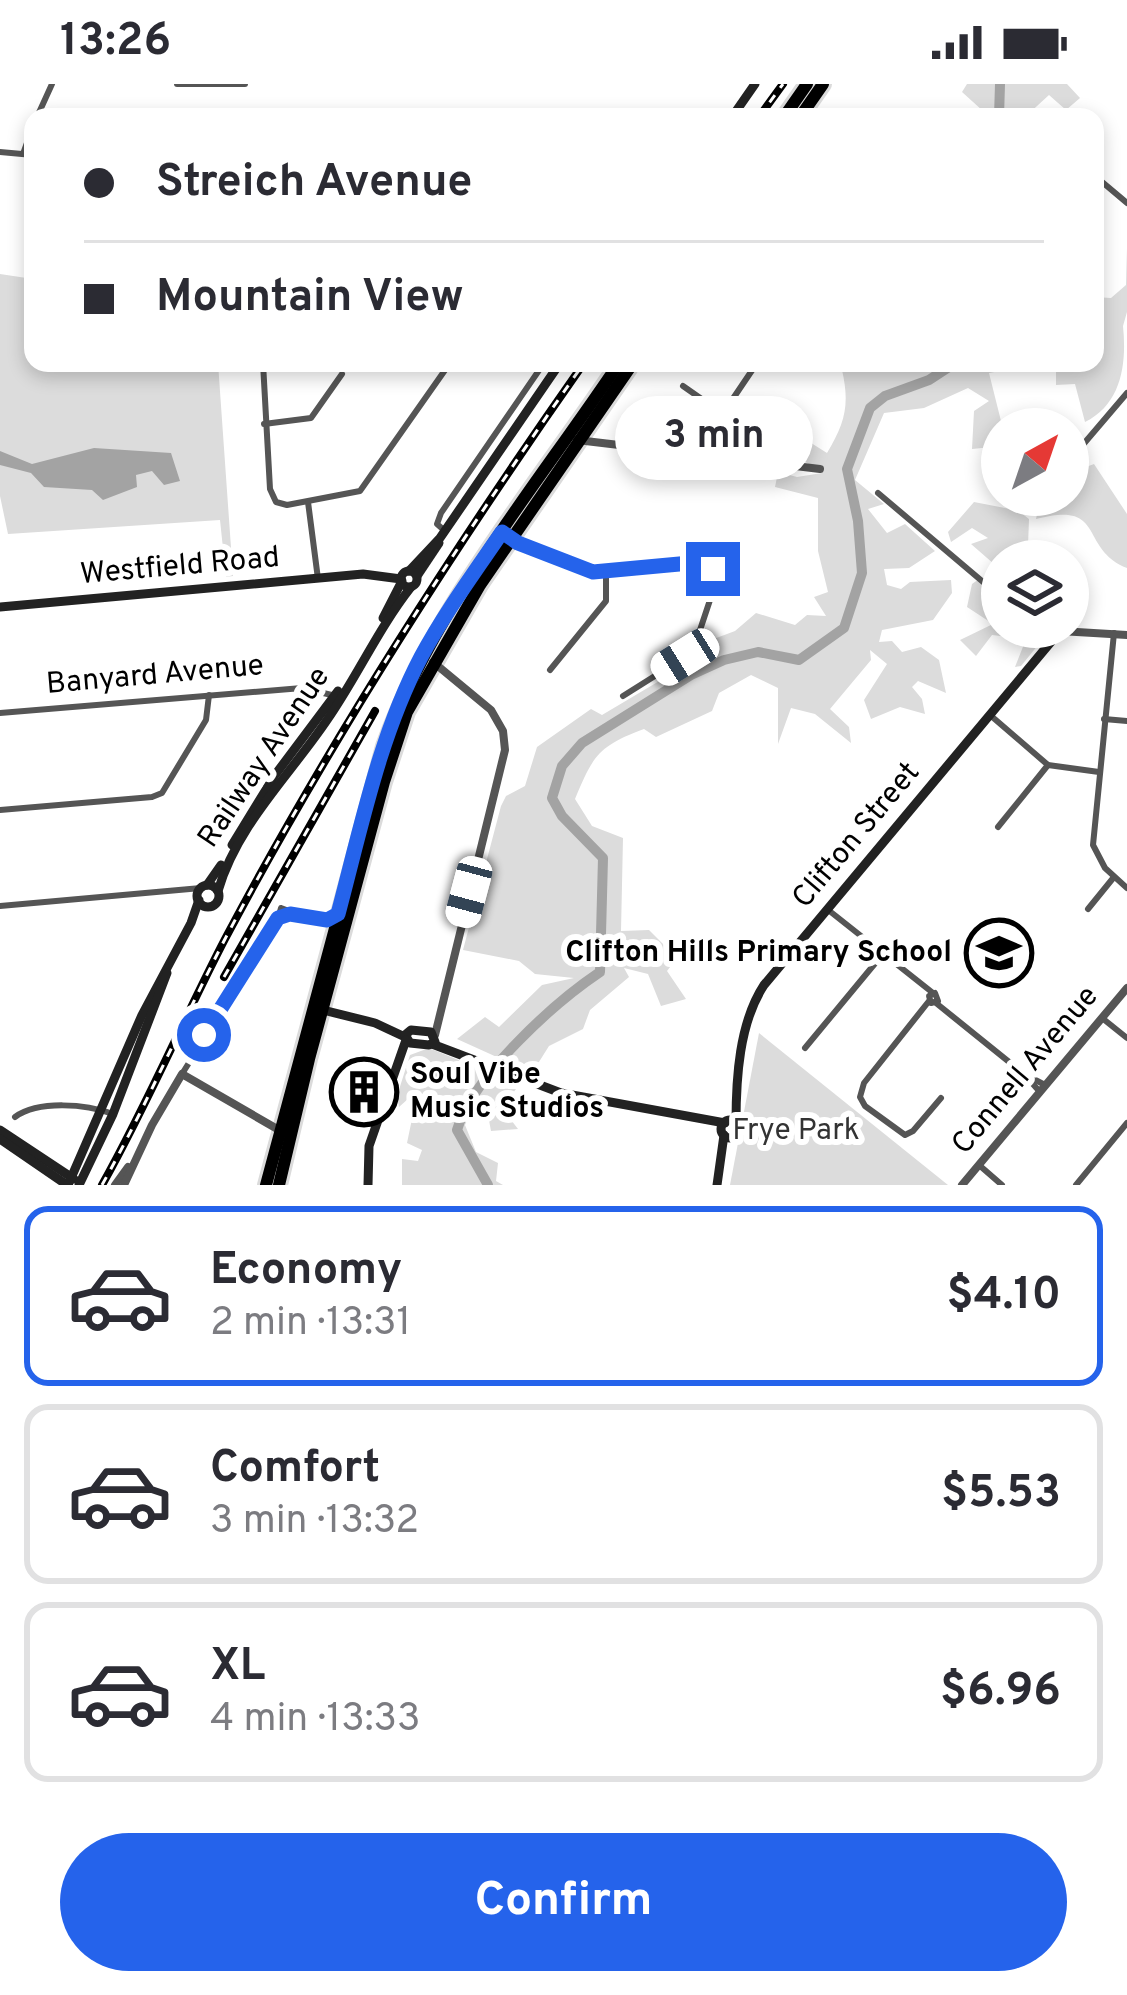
<!DOCTYPE html>
<html lang="en">
<head>
<meta charset="utf-8">
<style>
	body { margin:0; font-family:Overpass,sans-serif; background:#f2f2f3; color:#2b2b33; height:100vh; display:flex; flex-direction:column; font-size:45px; white-space:nowrap }
	* { box-sizing:border-box; margin:0 }
	p { font-size:39px; color:#7c7c81 }
	.icon { flex:none; width:66px; height:66px; fill:none; stroke:currentColor; stroke-width:2; stroke-linecap:round; stroke-linejoin:round }
	.map { position:relative; height:1101px; overflow:hidden }
	.sheet { display:flex; flex-direction:column; background:#fff; flex:1 }
	.sheet>* { flex:none }
	.guide { position:absolute; left:24px; top:24px; width:1080px; height:264px; border-radius:24px; box-shadow:0 6px 18px #0003; display:grid; align-content:center; height:264px; padding:0 60px; background:#fff }
	.needle { width:78px; rotate:40deg }
	.tools { position:absolute; left:981px; top:324px; display:grid; gap:24px }
	.tools a { display:grid; place-items:center; width:108px; height:108px; border-radius:50%; background:#fff; box-shadow:0 6px 18px #0003; font-size:60px }
	.end { position:absolute; width:54px; height:54px; margin:-27px; border:15px solid #2563eb; background:#fff; box-shadow:0 0 0 6px #fff }
	.from { border-radius:50% }
	.bubble { position:absolute; height:84px; border-radius:42px; background:#fff; box-shadow:0 6px 18px #0003; font-size:39px; font-weight:700; line-height:84px; text-align:center }
	.car { position:absolute; width:36px; height:72px; margin:-36px -18px; border-radius:15px; box-shadow:0 0 9px 3px #0007; background:linear-gradient(#fff 24%,#345 0 40%,#fff 0 76%,#345 0 86%,#fff 0) }
	.guide b { display:flex; align-items:center; gap:42px; height:114px; font-size:45px }
	.guide b+b { border-top:3px solid #e1e1e2 }
	.guide i { width:30px; height:30px; background:#2b2b33 }
	ul { padding:21px 0 0; list-style:none }
	li { display:flex; align-items:center; gap:36px; height:180px; margin:0 24px 18px; padding:0 36px; border:6px solid #e1e1e2; border-radius:24px }
	li div { flex:1 }
	li b { display:block; font-size:45px }
	li em { font-style:normal; font-weight:700 }
	li.active { border-color:#2563eb }
	li>.icon { width:108px; height:108px; stroke-width:1.5 }
	.button { display:flex; gap:24px; margin-top:auto; padding:24px 60px }
	.button a { flex:1; height:138px; border-radius:72px; background:#2563eb; color:#fff; font-size:48px; font-weight:700; line-height:138px; text-align:center }
	.status { display:flex; justify-content:space-between; align-items:center; height:84px; padding:0 60px; background:#fff; direction:ltr }
	.status svg { height:33px; fill:currentColor }
	.map>svg:first-child { display:block }
	.green { fill:#dcdcdc }
	.water { fill:#a3a3a3 }
	.lines { fill:none; stroke-linecap:round; stroke-linejoin:round }
	.river { stroke:#a3a3a3; stroke-width:10 }
	.trunk-casing { stroke:#dbdbdb; stroke-width:18 }
	.minor { stroke:#555; stroke-width:6 }
	.tertiary { stroke:#555; stroke-width:8 }
	.secondary { stroke:#222; stroke-width:9 }
	.trunk { stroke:#000; stroke-width:12 }
	.rail-casing { stroke:#000; stroke-width:8 }
	.rail { stroke:#fff; stroke-width:3; stroke-dasharray:9; stroke-linecap:butt }
	.route { stroke:#2563eb; stroke-width:15 }
	.labels { text-anchor:middle; dominant-baseline:central; stroke-width:12; stroke-linejoin:round; paint-order:stroke }
	.street-label { font-size:30px; fill:#000; stroke:#fff }
	.poi-label { font-size:30px; font-weight:bold; fill:#000; stroke:#fff; text-anchor:end }
	.park-label { font-size:30px; fill:#333; stroke:#fff }
</style>
</head>
<body>
<div class="status"><b>13:26</b><svg viewBox="0 0 49 12"><path d="M0 12V9h3v3zM5 12V6h3v6zM10 12V3h3v9zM15 12V0h3v12zM26 1h20v11H26zM47 4h2v5h-2z"/></svg></div>
<div class="map">
<svg width="1127" height="1101" viewBox="0 0 1127 1101">
	<rect width="100%" height="100%" fill="#fff"/>
	<!-- green -->
	<g class="green">
		<path d="M 967,0 L 1067,0 L 1080,14 L 1066,26 L 1049,11 L 1025,33 L 979,33 L 983,27 L 962,8 Z"/>
		<path d="M 1127,164 L 1127,228 L 1123,242 C 1127,281 1121,320 1085,338 L 1075,300 L 1056,301 L 1056,279 L 1095,279 L 1095,213 L 1111,214 L 1126,201 Z"/>
		<path d="M 0,190 L 33,195 L 33,279 L 218,279 L 233,492 L 226,493 L 220,436 L 8,450 L 0,412 Z"/>
		<path d="M 832,279 L 997,279 L 1005,286 L 989,289 L 1003,345 L 1002,362 L 972,365 L 974,327 L 989,317 L 968,304 L 924,324 L 884,329 L 855,396 L 884,420 L 868,425 L 887,449 L 905,440 L 935,467 L 909,484 L 884,485 L 887,501 L 901,505 L 910,498 L 951,496 L 952,509 L 933,536 L 882,546 L 879,558 L 892,557 L 902,568 L 921,563 L 939,576 L 946,609 L 918,597 L 912,603 L 922,615 L 925,630 L 900,623 L 871,635 L 864,616 L 887,580 L 870,566 L 871,576 L 830,625 L 849,643 L 851,659 L 815,630 L 791,624 L 778,660 L 778,604 L 751,591 L 719,609 L 712,627 L 656,653 L 644,645 C 598,662 593,672 575,715 L 592,742 L 623,754 L 621,847 L 649,846 L 677,874 L 667,887 L 686,915 L 661,922 L 648,890 L 624,884 L 629,893 L 590,926 L 583,945 L 549,962 L 532,989 L 457,955 L 485,933 L 499,943 L 542,901 L 574,894 L 535,890 L 519,877 L 463,866 L 501,722 L 506,712 L 525,702 L 537,663 L 591,625 L 602,631 L 693,577 L 703,559 L 735,547 L 756,529 L 795,541 L 807,531 L 826,532 L 814,513 L 828,508 L 818,467 L 818,414 L 775,403 L 778,388 L 797,393 L 822,389 L 795,371 L 800,352 L 827,369 C 845,339 850,321 842,286 Z"/>
		<path d="M 1094,380 L 1127,430 L 1127,484 C 1078,464 1107,416 1036,435 L 1039,421 L 1061,417 L 1055,411 L 1068,411 L 1068,381 L 1073,388 Z"/>
		<path d="M 1005,411 L 1020,411 L 1016,425 L 1029,435 L 1028,462 L 1037,471 L 1025,477 L 1002,477 L 1002,487 L 971,460 L 988,454 L 972,444 L 951,458 L 948,448 L 974,418 L 1010,425 Z"/>
		<path d="M 979,495 L 988,515 L 1002,522 L 1002,543 L 1038,543 L 1047,550 L 1021,582 L 1015,583 L 1026,555 L 992,551 L 976,572 L 960,556 L 993,540 L 967,523 L 972,500 Z"/>
		<path d="M 759,949 L 948,1101 L 730,1101 Z"/>
		<path d="M 429,964 L 505,995 L 516,1005 L 502,1024 L 518,1045 L 491,1047 L 488,1031 L 473,1023 L 465,1041 L 476,1068 L 498,1079 L 496,1097 L 503,1101 L 402,1101 L 402,1075 L 418,1077 L 422,1066 L 407,1059 L 418,1006 L 399,1023 L 397,1012 L 410,971 Z"/>
	</g>
	<!-- water -->
	<path class="water" d="M 94,364 L 171,369 L 180,397 L 164,401 L 152,387 L 136,391 L 137,403 L 103,416 L 92,406 L 44,403 L 31,389 L 0,381 L 0,367 L 32,380 Z"/>
	<g class="lines">
		<!-- river -->
		<g class="river">
			<path d="M 999,33 L 1000,0"/>
			<path d="M 488,1101 L 457,1046 C 473,992 554,919 600,888 L 603,774 L 562,732 L 552,714 L 562,682 L 582,659 L 691,591 L 724,576 L 758,568 L 799,576 L 844,544 L 862,489 L 858,437 L 847,385 L 870,324 L 885,312 L 929,296 L 955,279"/>
		</g>
		<defs>
			<g id="trunk">
				<path d="M 784,33 L 807,0"/>
				<path d="M 800,33 L 823,0"/>
				<path d="M 266,1101 L 384,662 C 435,521 536,403 619,279"/>
				<path d="M 279,1101 L 309,975 L 384,698 L 407,628 L 480,501 L 633,279"/>
			</g>
		</defs>
		<!-- trunk casing -->
		<use href="#trunk" class="trunk-casing"/>
		<!-- minor -->
		<g class="minor">
			<path d="M 177,0 L 245,0"/>
			<path d="M 37,33 L 52,0"/>
			<path d="M 0,68 L 33,71"/>
			<path d="M 23,70 L 33,42"/>
			<path d="M 1095,92 L 1127,119"/>
			<path d="M 263,279 L 270,405 L 276,418 L 287,421 L 360,407 L 450,279"/>
			<path d="M 683,302 L 723,330"/>
			<path d="M 264,340 L 311,334 L 342,290"/>
			<path d="M 1081,363 L 1127,309"/>
			<path d="M 701,372 L 705,356 L 757,279"/>
			<path d="M 878,409 L 1002,514"/>
			<path d="M 308,418 L 318,495"/>
			<path d="M 445,447 L 437,440 L 441,429 L 544,279"/>
			<path d="M 510,454 L 593,488 L 701,478 L 713,485 L 717,495 L 695,561 L 685,573 L 623,612"/>
			<path d="M 1114,549 L 1093,761 L 1105,784 L 1127,804"/>
			<path d="M 550,586 L 606,517 L 606,487"/>
			<path d="M 0,629 L 302,604 L 336,612"/>
			<path d="M 990,631 L 1048,681 L 1099,688"/>
			<path d="M 1104,635 L 1127,637"/>
			<path d="M 0,726 L 152,713 L 162,709 L 206,636 L 209,611"/>
			<path d="M 998,743 L 1048,681"/>
			<path d="M 0,822 L 201,804"/>
			<path d="M 281,824 L 289,827 L 287,834 L 279,831 Z"/>
			<path d="M 827,825 L 933,909"/>
			<path d="M 1088,825 L 1114,793"/>
			<path d="M 290,830 L 315,836 L 338,831"/>
			<path d="M 935,909 L 938,917 L 931,919 L 929,912 Z"/>
			<path d="M 929,917 L 864,999 L 860,1013 L 865,1022 L 905,1051 L 913,1047 L 941,1014"/>
			<path d="M 936,919 L 1024,990 L 1040,1008"/>
			<path d="M 1102,934 L 1127,954"/>
			<path d="M 805,964 L 882,871"/>
			<path d="M 182,990 L 280,833"/>
			<path d="M 1024,990 L 1045,1001"/>
			<path d="M 15,1033 C 39,1016 86,1020 113,1030"/>
			<path d="M 979,1081 L 1002,1101"/>
			<path d="M 1076,1101 L 1127,1039"/>
		</g>
		<!-- tertiary -->
		<g class="tertiary">
			<path d="M 577,356 L 820,385"/>
			<path d="M 1060,547 L 1127,551"/>
			<path d="M 433,578 L 491,626 L 503,647 L 505,666 L 435,951"/>
			<path d="M 115,1101 L 128,1083"/>
			<path d="M 124,1101 L 152,1041 L 182,990 L 279,1046"/>
			<path d="M 962,1101 L 1127,904"/>
		</g>
		<!-- secondary -->
		<g class="secondary">
			<path d="M 732,33 L 755,0"/>
			<path d="M 409,487 L 440,454 L 560,279"/>
			<circle cx="409" cy="495" r="8"/>
			<path d="M 417,492 L 439,459"/>
			<path d="M 0,523 L 363,490 L 401,495"/>
			<path d="M 383,534 L 402,497"/>
			<path d="M 232,761 L 275,691 L 338,607"/>
			<path d="M 207,801 L 221,781"/>
			<circle cx="208" cy="812" r="11"/>
			<path d="M 218,807 C 237,741 290,691 327,636 C 357,593 378,545 411,503"/>
			<path d="M 319,925 L 375,939 L 405,953"/>
			<path d="M 411,946 L 431,948 L 435,958 L 429,961 L 410,959 L 405,951 Z"/>
			<path d="M 432,960 L 561,1009 L 725,1039"/>
			<circle cx="730" cy="1045" r="9"/>
			<path d="M 736,1039 C 736,995 739,939 764,901 L 1060,547"/>
			<path d="M 0,1046 L 74,1095"/>
			<path d="M 0,1055 L 67,1101"/>
			<path d="M 68,1101 L 142,931 L 191,839 L 199,816"/>
			<path d="M 79,1101 L 113,1030 L 167,889"/>
			<path d="M 368,1101 L 369,1062 L 406,956"/>
			<path d="M 717,1101 L 724,1051"/>
		</g>
		<!-- trunk -->
		<use href="#trunk" class="trunk"/>
		<defs>
			<g id="rail">
				<path d="M 759,33 L 783,0"/>
				<path d="M 224,893 L 375,627"/>
				<path d="M 102,1101 C 147,1021 183,936 225,855 C 331,655 454,464 584,279"/>
			</g>
		</defs>
		<!-- rail casing -->
		<use href="#rail" class="rail-casing"/>
		<!-- rail -->
		<use href="#rail" class="rail"/>
	</g>
	<g class="lines">
		<!-- route -->
		<path class="route" d="M 204,951 L 278,834 L 290,830 L 327,836 L 338,830 C 361,744 379,653 421,573 C 444,530 474,489 502,448 L 518,459 L 593,488 L 701,478 L 713,485"/>
	</g>
	<!-- icons -->
	<defs>
		<symbol id="school-ring" viewBox="-11 -11 22 22"><circle r="9.5" fill="#fff" stroke="#000" stroke-width="1.5"/><path d="M0-5L7-2L0 1L-7-2ZM-4 1L0 2.5L4 1V4Q0 6-4 4Z" fill="#000"/></symbol>
		<symbol id="building-ring" viewBox="-11 -11 22 22"><circle r="9.5" fill="#fff" stroke="#000" stroke-width="1.5"/><path d="M-4-6H4V6H1V3H-1V6H-4ZM-2.5-4.3h1.7v1.8h-1.7ZM.8-4.3h1.7v1.8H.8ZM-2.5-1h1.7V.8h-1.7ZM.8-1h1.7V.8H.8Z" fill="#000"/></symbol>
	</defs>
	<g fill-rule="evenodd">
		<use href="#school-ring" x="961" y="831" width="76" height="76"/>
		<use href="#building-ring" x="326" y="970" width="76" height="76"/>
	</g>
	<g class="labels">
		<!-- street labels -->
		<g class="street-label">
			<text transform="translate(180 483) rotate(-5)">Westfield Road</text>
			<text transform="translate(155 592) rotate(-5)">Banyard Avenue</text>
			<text transform="translate(265 674) rotate(-56)">Railway Avenue</text>
			<text transform="translate(857 752) rotate(-50)">Clifton Street</text>
			<text transform="translate(1026 987) rotate(-50)">Connell Avenue</text>
		</g>
		<!-- poi labels -->
		<g class="poi-label">
			<text x="952" y="869">Clifton Hills Primary School</text>
			<text x="410" y="991" text-anchor="start">Soul Vibe<tspan x="410" dy="34">Music Studios</tspan></text>
		</g>
		<!-- park labels -->
		<g class="park-label">
			<text x="796" y="1047">Frye Park</text>
		</g>
	</g>
</svg>
<div class="tools">
<a><svg class="needle" viewBox="-14 -14 28 28"><path d="M0-13l5 13h-10z" fill="#e53935"/><path d="M0 13l5-13h-10z" fill="#7c7c81"/></svg></a>
<a><svg class="icon" aria-label="layers" viewBox="0 0 24 24"><path d="M12 4l9 5-9 5-9-5zM3 14l9 5 9-5"/></svg></a>
</div>
<i class="end from" style="left:204px;top:951px"></i>
<i class="end" style="left:713px;top:485px"></i>
<div class="bubble" style="left:615px;top:312px;width:198px">3 min</div>
<i class="car" style="left:685px;top:573px;rotate:238deg"></i>
<i class="car" style="left:469px;top:808px;rotate:195deg"></i>
<div class="guide">
<b><i class="from"></i>Streich Avenue</b>
<b><i></i>Mountain View</b>
</div>
</div>
<section class="sheet">
<ul>
<li class="active"><svg class="icon" aria-label="car" viewBox="0 0 24 24"><path d="M5 17H2v-5l4-1 3-4h7l3 4 3 1v5h-3M9 17h6M6 11h13"/><circle cx="7" cy="17" r="2"/><circle cx="17" cy="17" r="2"/></svg><div><b>Economy</b><p>2 min · 13:31</p></div><em>$4.10</em></li>
<li><svg class="icon" aria-label="car" viewBox="0 0 24 24"><path d="M5 17H2v-5l4-1 3-4h7l3 4 3 1v5h-3M9 17h6M6 11h13"/><circle cx="7" cy="17" r="2"/><circle cx="17" cy="17" r="2"/></svg><div><b>Comfort</b><p>3 min · 13:32</p></div><em>$5.53</em></li>
<li><svg class="icon" aria-label="car" viewBox="0 0 24 24"><path d="M5 17H2v-5l4-1 3-4h7l3 4 3 1v5h-3M9 17h6M6 11h13"/><circle cx="7" cy="17" r="2"/><circle cx="17" cy="17" r="2"/></svg><div><b>XL</b><p>4 min · 13:33</p></div><em>$6.96</em></li>
</ul>
<div class="button"><a>Confirm</a></div>
</section>
</body>
</html>
